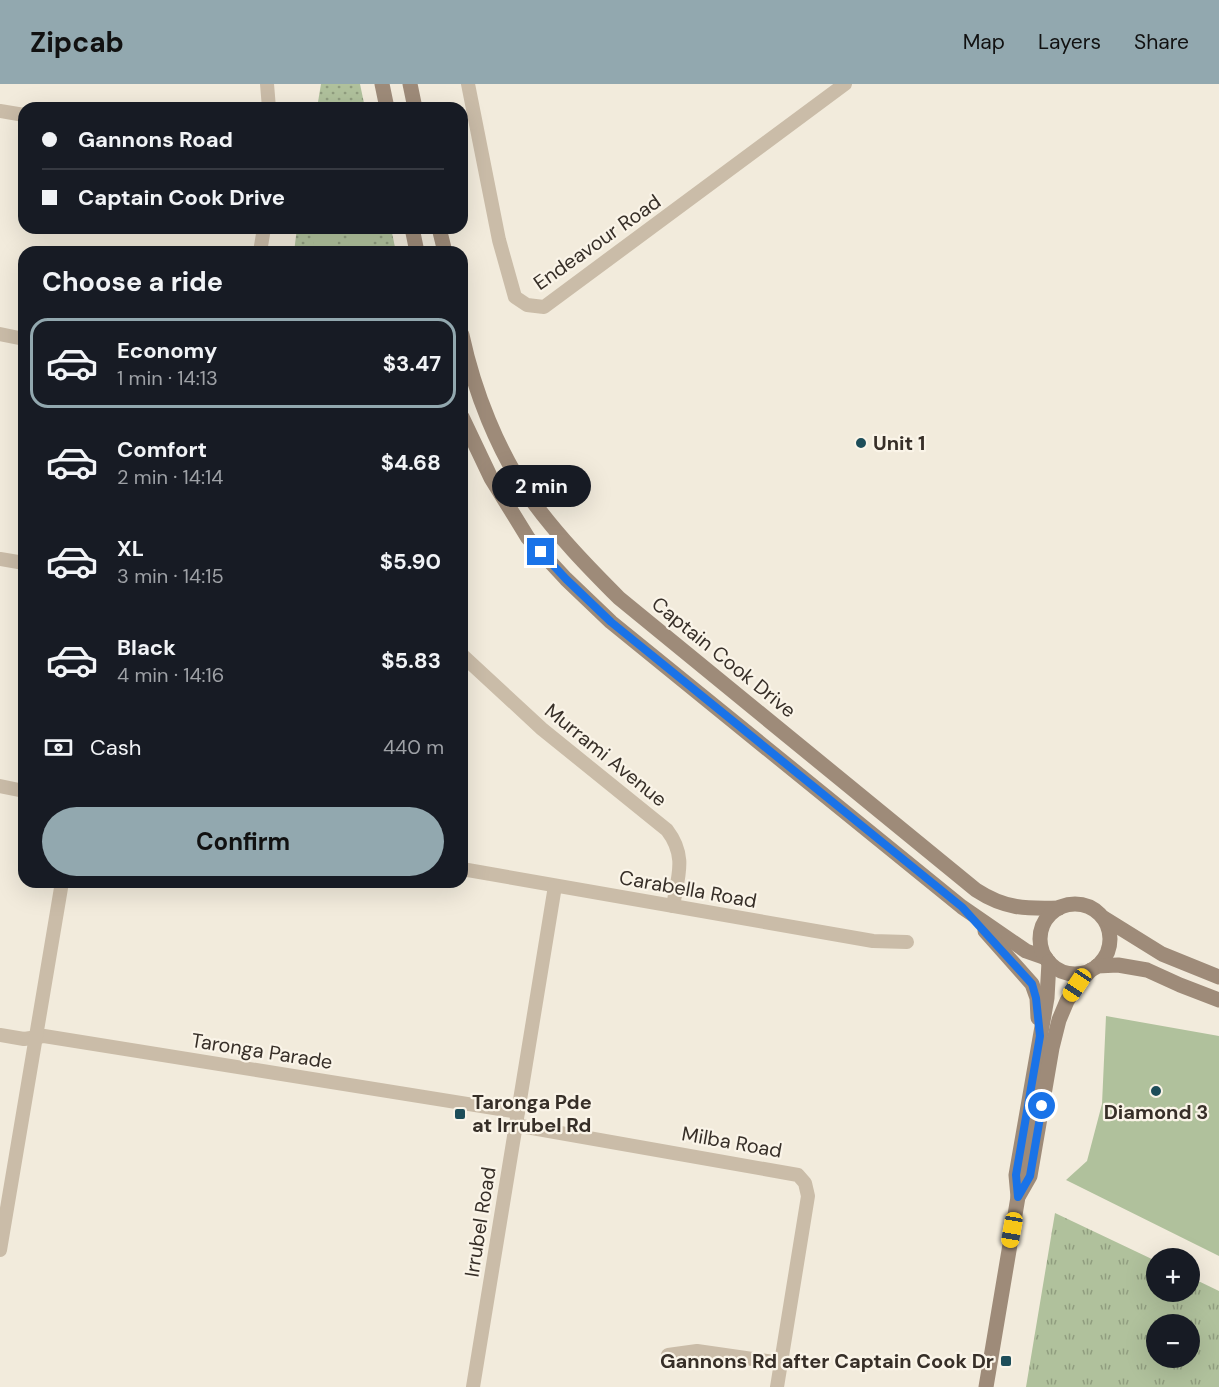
<!DOCTYPE html>
<html lang="en">
<head>
<meta charset="utf-8">
<style>
	body { margin:0; font-family:"DM Sans",sans-serif; background:#20242c; color:#f1f3f6; height:100vh; display:flex; flex-direction:column; font-size:22px; white-space:nowrap }
	* { box-sizing:border-box; margin:0 }
	p { font-size:20px; color:#9ea1a6 }
	.icon { flex:none; width:33px; height:33px; fill:none; stroke:currentColor; stroke-width:2; stroke-linecap:round; stroke-linejoin:round }
	.map { position:relative; flex:1; overflow:hidden }
	.details { position:absolute; left:18px; top:162px; width:450px; height:642px; display:flex; flex-direction:column; background:#171b24; border-radius:18px; box-shadow:0 6px 24px #0002 }
	.details>* { flex:none }
	.top-card { position:absolute; left:18px; top:18px; width:450px; height:132px; border-radius:18px; box-shadow:0 6px 24px #0002; display:grid; align-content:center; height:132px; padding:0 24px; background:#171b24 }
	.tools { position:absolute; left:1146px; top:1164px; display:grid; gap:12px }
	.tools a { display:grid; place-items:center; width:54px; height:54px; border-radius:50%; background:#171b24; box-shadow:0 6px 24px #0002; font-size:30px }
	.end { position:absolute; width:27px; height:27px; margin:-14px; border:8px solid #1a73e8; background:#fff; box-shadow:0 0 0 3px #fff }
	.from { border-radius:50% }
	.bubble { position:absolute; height:42px; border-radius:21px; background:#171b24; box-shadow:0 6px 24px #0002; font-size:20px; font-weight:700; line-height:42px; text-align:center }
	.car { position:absolute; width:18px; height:36px; margin:-18px -9px; border-radius:8px; box-shadow:0 0 4px 2px #0007; background:linear-gradient(#f5c518 24%,#345 0 40%,#f5c518 0 76%,#345 0 86%,#f5c518 0) }
	.top-card b { display:flex; align-items:center; gap:21px; height:57px; font-size:22px }
	.top-card b+b { border-top:2px solid #363941 }
	.top-card i { width:15px; height:15px; background:#f1f3f6 }
	ul { padding:0; list-style:none }
	li { display:flex; align-items:center; gap:18px; height:90px; margin:0 12px 9px; padding:0 12px; border:3px solid transparent; border-radius:18px }
	li div { flex:1 }
	li b { display:block; font-size:22px }
	li em { font-style:normal; font-weight:700 }
	li.on { border-color:#92a8af }
	li>.icon { width:54px; height:54px; stroke-width:1.5 }
	h2 { padding:0 24px; font-size:27px; line-height:72px }
	.pay { display:flex; align-items:center; gap:15px; height:66px; padding:0 24px; font-size:22px }
	.pay p { margin-inline-start:auto }
	.action { display:flex; gap:12px; margin-top:auto; padding:12px 24px }
	.action a { flex:1; height:69px; border-radius:36px; background:#92a8af; color:#111; font-size:24px; font-weight:700; line-height:69px; text-align:center }
	header { display:flex; align-items:center; gap:36px; box-sizing:border-box; height:84px; padding:0 30px; background:#92a8af; color:#111 }
	header strong { font-size:28px }
	nav { display:flex; gap:33px; margin-inline-start:auto; font-size:21px }
	.map>svg:first-child { display:block }
	.grass { fill:url(#grass-tufts); fill-rule:evenodd }
	.park { fill:url(#park-dots) }
	.pitch { fill:#b0c19c }
	.lines { fill:none; stroke-linecap:round; stroke-linejoin:round }
	.minor { stroke:#cabca8; stroke-width:14 }
	.secondary { stroke:#9e8b79; stroke-width:15 }
	.route { stroke:#1a73e8; stroke-width:8 }
	.poi-dot { fill:#1d4d59; stroke:#faf4e8; stroke-width:2 }
	.labels { text-anchor:middle; dominant-baseline:central; stroke-width:4.5; stroke-linejoin:round; paint-order:stroke }
	.street-label { font-size:20px; fill:#372f28; stroke:#faf4e8 }
	.poi-label { font-size:20px; font-weight:bold; fill:#372f28; stroke:#faf4e8; text-anchor:start }
</style>
</head>
<body>
<header>
<strong>Zipcab</strong>
<nav><a>Map</a><a>Layers</a><a>Share</a></nav>
</header>
<div class="map">
<svg width="1219" height="1303" viewBox="0 0 1219 1303">
	<defs>
		<pattern id="grass-tufts" width="24" height="20" patternUnits="userSpaceOnUse" patternTransform="scale(1.5)"><rect width="24" height="20" fill="#b0c19c"/><path d="M3 7l-1-3M5 7V3M7 7l1-3M15 17l-1-3M17 17v-4M19 17l1-3" fill="none" stroke="#909d7f"/></pattern>
		<pattern id="park-dots" width="8" height="8" patternUnits="userSpaceOnUse" patternTransform="scale(1.5)"><rect width="8" height="8" fill="#b0c19c"/><path d="M2 2h.1M6 6h.1" fill="none" stroke="#909d7f" stroke-width="1.8" stroke-linecap="round"/></pattern>
	</defs>
	<rect width="100%" height="100%" fill="#f2ebdc"/>
	<!-- grass -->
	<path class="grass" d="M 1055,1129 L 1156,1177 L 1156,1208 L 1190,1208 L 1190,1193 L 1219,1207 L 1219,1303 L 1026,1303 ZM 1156,1240 L 1190,1240 L 1190,1274 L 1156,1274 Z"/>
	<!-- park -->
	<g class="park">
		<path d="M 321,0 L 360,0 L 365,24 L 317,24 Z"/>
		<path d="M 297,144 L 391,144 L 396,168 L 294,168 Z"/>
	</g>
	<!-- pitch -->
	<g class="pitch">
		<path d="M 316,144 L 340,144 L 336,168 L 312,168 Z"/>
		<path d="M 352,144 L 375,145 L 371,168 L 347,168 Z"/>
		<path d="M 1106,932 L 1219,952 L 1219,1172 L 1066,1096 L 1087,1077 L 1102,1020 Z"/>
	</g>
	<g class="lines">
		<!-- minor -->
		<g class="minor">
			<path d="M 267,0 L 269,24"/>
			<path d="M 468,0 L 499,156 L 515,213 L 527,221 L 544,223 L 845,0"/>
			<path d="M 0,27 L 24,31"/>
			<path d="M 260,168 L 264,144"/>
			<path d="M 0,250 L 24,255"/>
			<path d="M 0,475 L 24,479"/>
			<path d="M 462,571 L 542,645 L 667,746 C 687,772 678,792 673,822"/>
			<path d="M 0,702 L 24,707"/>
			<path d="M 462,785 L 873,857 L 907,858"/>
			<path d="M 0,951 L 24,955 L 44,952 L 518,1028"/>
			<path d="M 515,1041 L 798,1091 L 805,1099 L 808,1112 L 777,1303"/>
			<path d="M 0,1166 L 62,798"/>
			<path d="M 668,1271 L 697,1267 L 781,1279"/>
			<path d="M 473,1303 L 555,802"/>
		</g>
		<!-- secondary -->
		<g class="secondary">
			<path d="M 382,0 L 387,24"/>
			<path d="M 410,0 L 415,24"/>
			<path d="M 412,144 L 417,168"/>
			<path d="M 439,144 L 445,168"/>
			<path d="M 462,251 C 474,307 498,368 531,415 C 557,451 588,483 619,514 L 976,806 C 1005,825 1026,825 1059,824"/>
			<path d="M 462,333 L 491,394 L 528,454 L 566,495 L 611,538 L 962,823 L 1026,867 L 1046,874"/>
			<circle cx="1075" cy="855" r="35"/>
			<path d="M 1104,834 L 1162,870 L 1219,893"/>
			<path d="M 985,847 L 1032,900 L 1037,914 L 1038,934"/>
			<path d="M 1097,882 L 1118,881 L 1147,886 L 1180,901 L 1219,916"/>
			<path d="M 1018,1113 L 1016,1091 L 1047,914 L 1049,878"/>
			<path d="M 986,1303 L 1018,1113 L 1030,1092 L 1052,964 L 1059,936 L 1067,917 L 1077,901 L 1091,886"/>
		</g>
	</g>
	<g class="lines">
		<!-- route -->
		<path class="route" d="M 541,468 L 566,495 L 611,538 L 962,823 L 1032,900 L 1036,914 L 1040,952 L 1016,1091 L 1018,1113 L 1030,1092 L 1042,1022"/>
	</g>
	<!-- markers -->
	<g class="poi-dot">
		<circle cx="861" cy="359" r="6"/>
		<circle cx="1156" cy="1007" r="6"/>
		<rect x="454" y="1024" width="12" height="12" rx="3"/>
		<rect x="1000" y="1271" width="12" height="12" rx="3"/>
	</g>
	<g class="labels">
		<!-- street labels -->
		<g class="street-label">
			<text transform="translate(597 158) rotate(-35)">Endeavour Road</text>
			<text transform="translate(724 573) rotate(39)">Captain Cook Drive</text>
			<text transform="translate(606 671) rotate(39)">Murrami Avenue</text>
			<text transform="translate(688 805) rotate(10)">Carabella Road</text>
			<text transform="translate(262 967) rotate(9)">Taronga Parade</text>
			<text transform="translate(732 1058) rotate(10)">Milba Road</text>
			<text transform="translate(480 1138) rotate(-81)">Irrubel Road</text>
		</g>
		<!-- poi labels -->
		<g class="poi-label">
			<text x="873" y="359">Unit 1</text>
			<text x="472" y="1018">Taronga Pde<tspan x="472" dy="23">at Irrubel Rd</tspan></text>
			<text x="1156" y="1028" text-anchor="middle">Diamond 3</text>
			<text x="994" y="1277" text-anchor="end">Gannons Rd after Captain Cook Dr</text>
		</g>
	</g>
</svg>
<div class="tools">
<a>+</a>
<a>−</a>
</div>
<i class="end from" style="left:1042px;top:1022px"></i>
<i class="end" style="left:541px;top:468px"></i>
<div class="bubble" style="left:492px;top:381px;width:99px">2 min</div>
<i class="car" style="left:1077px;top:901px;rotate:214deg"></i>
<i class="car" style="left:1012px;top:1146px;rotate:190deg"></i>
<div class="top-card">
<b><i class="from"></i>Gannons Road</b>
<b><i></i>Captain Cook Drive</b>
</div>
<section class="details">
<h2>Choose a ride</h2>
<ul>
<li class="on"><svg class="icon" aria-label="car" viewBox="0 0 24 24"><path d="M5 17H2v-5l4-1 3-4h7l3 4 3 1v5h-3M9 17h6M6 11h13"/><circle cx="7" cy="17" r="2"/><circle cx="17" cy="17" r="2"/></svg><div><b>Economy</b><p>1 min · 14:13</p></div><em>$3.47</em></li>
<li><svg class="icon" aria-label="car" viewBox="0 0 24 24"><path d="M5 17H2v-5l4-1 3-4h7l3 4 3 1v5h-3M9 17h6M6 11h13"/><circle cx="7" cy="17" r="2"/><circle cx="17" cy="17" r="2"/></svg><div><b>Comfort</b><p>2 min · 14:14</p></div><em>$4.68</em></li>
<li><svg class="icon" aria-label="car" viewBox="0 0 24 24"><path d="M5 17H2v-5l4-1 3-4h7l3 4 3 1v5h-3M9 17h6M6 11h13"/><circle cx="7" cy="17" r="2"/><circle cx="17" cy="17" r="2"/></svg><div><b>XL</b><p>3 min · 14:15</p></div><em>$5.90</em></li>
<li><svg class="icon" aria-label="car" viewBox="0 0 24 24"><path d="M5 17H2v-5l4-1 3-4h7l3 4 3 1v5h-3M9 17h6M6 11h13"/><circle cx="7" cy="17" r="2"/><circle cx="17" cy="17" r="2"/></svg><div><b>Black</b><p>4 min · 14:16</p></div><em>$5.83</em></li>
</ul>
<div class="pay"><svg class="icon" aria-label="cash" viewBox="0 0 24 24"><path d="M3 7h18v10H3z"/><circle cx="12" cy="12" r="2"/></svg>Cash<p>440 m</p></div>
<div class="action"><a>Confirm</a></div>
</section>
</div>
</body>
</html>
